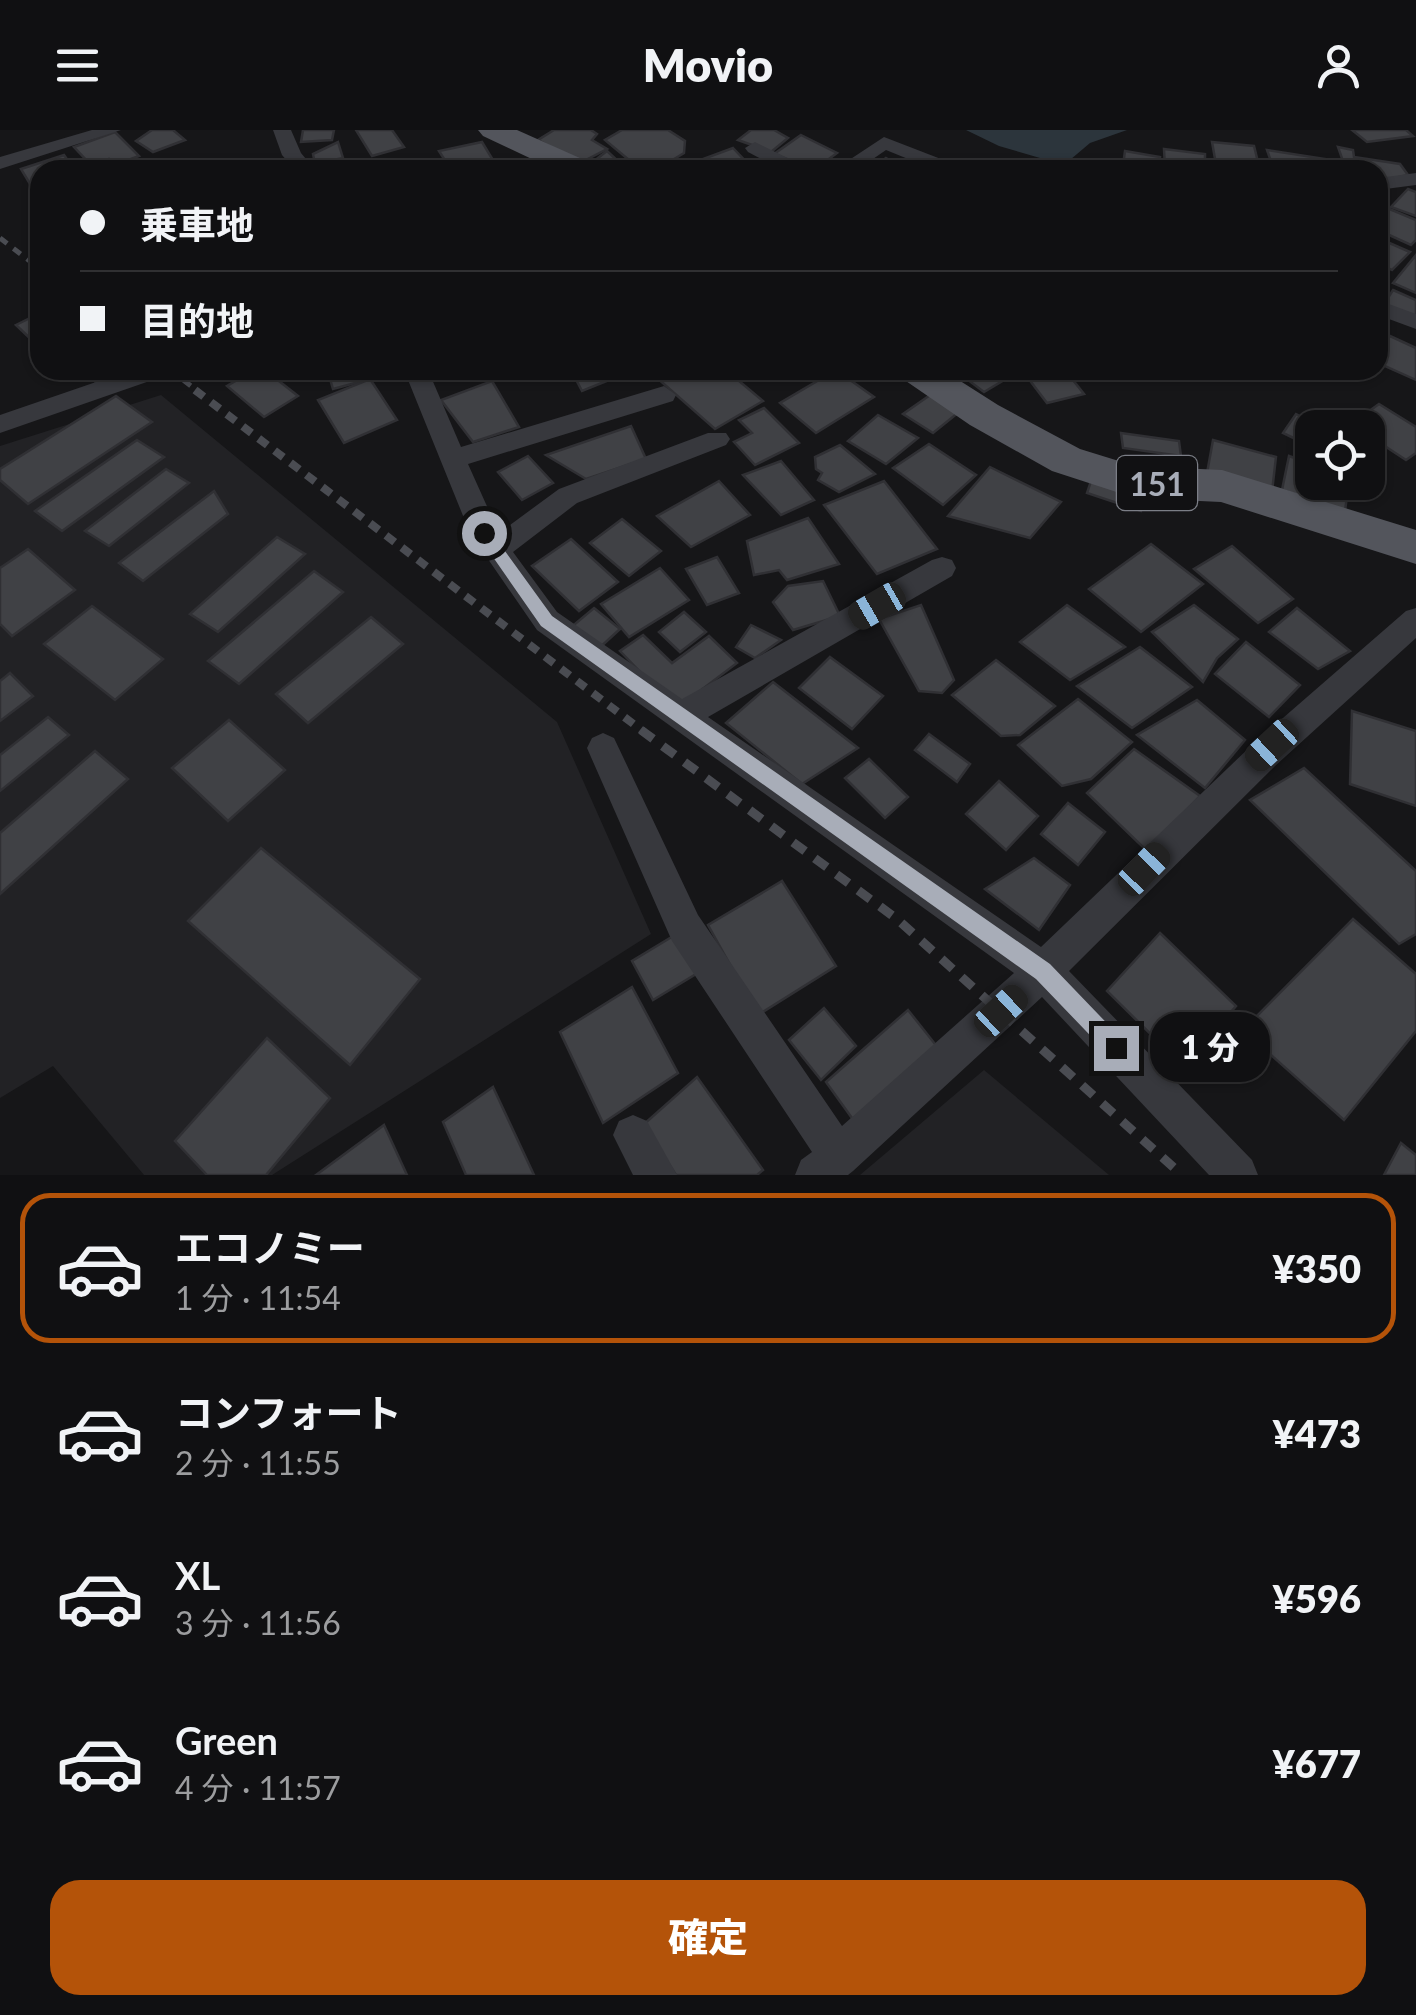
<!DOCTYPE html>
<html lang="ja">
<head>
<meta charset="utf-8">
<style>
	body { margin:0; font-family:Lato,"Noto Sans JP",sans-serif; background:#19191b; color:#f1f3f6; height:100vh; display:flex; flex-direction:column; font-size:38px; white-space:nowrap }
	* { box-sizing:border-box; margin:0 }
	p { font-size:32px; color:#9c9d9f }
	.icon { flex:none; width:55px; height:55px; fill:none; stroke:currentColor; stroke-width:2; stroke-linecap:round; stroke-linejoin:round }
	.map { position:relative; height:1045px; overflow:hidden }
	.side { display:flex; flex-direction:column; background:#101012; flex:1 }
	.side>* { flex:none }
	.banner { position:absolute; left:30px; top:30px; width:1358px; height:220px; border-radius:30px; box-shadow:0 2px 8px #0004,0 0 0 2px #303032; display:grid; align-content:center; height:220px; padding:0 50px; background:#101012 }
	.fabs { position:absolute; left:1295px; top:280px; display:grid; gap:20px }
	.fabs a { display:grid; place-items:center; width:90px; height:90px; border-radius:20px; background:#101012; box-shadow:0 2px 8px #0004,0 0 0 2px #303032; font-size:50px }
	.end { position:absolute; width:45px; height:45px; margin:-22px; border:12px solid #a8adb8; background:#111; box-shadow:0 0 0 5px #111 }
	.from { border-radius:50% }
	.bubble { position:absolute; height:70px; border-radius:30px; background:#101012; box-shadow:0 2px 8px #0004,0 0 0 2px #303032; font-size:32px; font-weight:800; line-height:70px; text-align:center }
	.car { position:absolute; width:30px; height:60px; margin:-30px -15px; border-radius:12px; box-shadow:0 0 8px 2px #0007; background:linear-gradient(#222 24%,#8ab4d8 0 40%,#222 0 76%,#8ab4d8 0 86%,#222 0) }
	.banner b { display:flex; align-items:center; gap:35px; height:95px; font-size:38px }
	.banner b+b { border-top:2px solid #303032 }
	.banner i { width:25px; height:25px; background:#f1f3f6 }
	ul { padding:18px 0 0; list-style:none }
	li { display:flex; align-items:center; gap:30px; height:150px; margin:0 20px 15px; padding:0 30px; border:5px solid transparent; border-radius:30px }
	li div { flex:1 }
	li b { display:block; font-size:38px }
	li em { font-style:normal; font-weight:800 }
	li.current { border-color:#b45309 }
	li>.icon { width:90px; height:90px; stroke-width:1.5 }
	.action { display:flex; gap:20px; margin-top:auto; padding:20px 50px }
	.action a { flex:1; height:115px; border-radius:30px; background:#b45309; color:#fff; font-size:40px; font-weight:800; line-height:115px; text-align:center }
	header { display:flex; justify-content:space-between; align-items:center; height:130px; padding:0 50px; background:#101012; font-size:45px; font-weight:800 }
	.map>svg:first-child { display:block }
	.built { fill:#222225 }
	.water { fill:#2c353c }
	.building { fill:#404145; stroke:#303034; stroke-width:2.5 }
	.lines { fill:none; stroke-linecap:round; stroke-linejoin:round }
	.minor { fill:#37383d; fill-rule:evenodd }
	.primary { fill:#53555c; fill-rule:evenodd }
	.rail-far2 { stroke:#4a4c52; stroke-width:5; stroke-dasharray:9 8; stroke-linecap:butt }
	.rail-far1 { stroke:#4a4c52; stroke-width:8; stroke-dasharray:11 9; stroke-linecap:butt }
	.rail { stroke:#4a4c52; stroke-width:9; stroke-dasharray:15 12; stroke-linecap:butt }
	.route { fill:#a8adb8 }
	.labels { text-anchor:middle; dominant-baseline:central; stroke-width:8; stroke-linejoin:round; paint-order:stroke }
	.shield { fill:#111113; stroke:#7b7e86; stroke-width:2.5 }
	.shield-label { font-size:32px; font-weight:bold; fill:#a8adb8 }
</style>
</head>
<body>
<header><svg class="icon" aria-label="menu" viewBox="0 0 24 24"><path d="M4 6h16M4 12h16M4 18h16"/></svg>Movio<svg class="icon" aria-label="person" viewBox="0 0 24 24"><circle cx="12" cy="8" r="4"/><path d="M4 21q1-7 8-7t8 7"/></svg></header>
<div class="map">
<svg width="1416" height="1045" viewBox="0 0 1416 1045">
	<rect width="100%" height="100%" fill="#161618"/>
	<!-- built -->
	<g class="built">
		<path d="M 161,265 L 557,592 L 651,804 L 272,1045 L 144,1045 L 53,936 L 0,968 L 0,316 Z"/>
		<path d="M 984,940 L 1109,1045 L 860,1045 Z"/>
	</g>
	<!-- water -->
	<path class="water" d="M 966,0 L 1127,0 L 1090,13 L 1064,35 L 999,16 Z"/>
	<!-- building -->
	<g class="building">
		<path d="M 152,0 L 173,0 L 185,10 L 153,22 L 136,11 Z"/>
		<path d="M 303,0 L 334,0 L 332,10 L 301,12 Z"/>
		<path d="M 356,0 L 392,0 L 404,17 L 372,26 Z"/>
		<path d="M 554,0 L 591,0 L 597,4 L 592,10 L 607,19 L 580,33 L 538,10 Z"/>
		<path d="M 622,0 L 668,0 L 685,11 L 684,23 L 656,40 L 641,40 L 605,10 Z"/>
		<path d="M 751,0 L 774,0 L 788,8 L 771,22 L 738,10 Z"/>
		<path d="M 1352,0 L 1406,0 L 1413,6 L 1367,12 Z"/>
		<path d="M 115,2 L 139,26 L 115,35 L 109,29 L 91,35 L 74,17 Z"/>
		<path d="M 801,5 L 837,23 L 814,40 L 774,24 Z"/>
		<path d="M 338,12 L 343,28 L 315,34 L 313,24 Z"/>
		<path d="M 482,12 L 499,40 L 451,40 L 439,21 Z"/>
		<path d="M 1212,12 L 1254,16 L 1260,40 L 1217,40 Z"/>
		<path d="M 1338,17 L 1353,20 L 1354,27 L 1400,34 L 1408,45 L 1386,50 L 1378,49 L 1378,40 L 1346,40 Z"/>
		<path d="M 733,18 L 752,38 L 713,40 L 703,29 Z"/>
		<path d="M 1164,19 L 1205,24 L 1205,40 L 1165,38 Z"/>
		<path d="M 1267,20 L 1332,30 L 1335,40 L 1274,40 Z"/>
		<path d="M 607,21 L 620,33 L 609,40 L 585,38 Z"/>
		<path d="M 1125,21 L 1160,27 L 1159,40 L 1123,35 Z"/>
		<path d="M 64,25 L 74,39 L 40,40 L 40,50 L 30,54 L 21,39 Z"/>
		<path d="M 886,28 L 901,36 L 911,40 L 869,40 Z"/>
		<path d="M 1408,59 L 1416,62 L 1416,86 L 1391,77 Z"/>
		<path d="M 1380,75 L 1416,90 L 1416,110 L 1411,115 L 1378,100 Z"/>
		<path d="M 1378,108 L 1410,122 L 1392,140 L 1378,133 Z"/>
		<path d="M 1416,125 L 1416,163 L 1393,153 Z"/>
		<path d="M 1393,160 L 1416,170 L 1416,187 L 1384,174 Z"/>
		<path d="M 32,187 L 40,190 L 40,211 L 36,214 L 16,195 Z"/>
		<path d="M 1390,206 L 1416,218 L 1416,250 L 1378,233 L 1378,222 Z"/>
		<path d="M 89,240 L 120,240 L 122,243 L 96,253 Z"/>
		<path d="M 254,240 L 265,240 L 298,266 L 264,287 L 227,256 Z"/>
		<path d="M 355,240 L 369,240 L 370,249 L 333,259 L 330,249 Z"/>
		<path d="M 571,240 L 634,240 L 582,261 Z"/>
		<path d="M 648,240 L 726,240 L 763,271 L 715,299 Z"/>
		<path d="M 836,240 L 874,267 L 816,303 L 780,273 Z"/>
		<path d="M 976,240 L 1000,240 L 1009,247 L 984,262 L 964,247 Z"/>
		<path d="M 1044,240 L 1065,240 L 1084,264 L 1047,273 L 1025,244 Z"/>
		<path d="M 370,249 L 397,290 L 344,313 L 318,270 Z"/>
		<path d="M 492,251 L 519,297 L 473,312 L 441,270 Z"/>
		<path d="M 933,263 L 959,282 L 933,303 L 903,284 Z"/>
		<path d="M 116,266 L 152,292 L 28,374 L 0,350 L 0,339 Z"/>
		<path d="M 1379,274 L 1416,297 L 1416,323 L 1406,330 L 1368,305 L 1368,298 L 1351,294 Z"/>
		<path d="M 764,278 L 799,313 L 755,335 L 734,312 L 752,303 L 739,290 Z"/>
		<path d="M 1296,284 L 1324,298 L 1312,298 L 1312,317 L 1283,303 Z"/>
		<path d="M 878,285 L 918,308 L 886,334 L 848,311 Z"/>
		<path d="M 631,296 L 646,329 L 586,349 L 546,325 Z"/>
		<path d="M 1121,303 L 1179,311 L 1181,326 L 1123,318 Z"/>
		<path d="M 137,310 L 164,327 L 62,401 L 35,381 Z"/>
		<path d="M 1213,310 L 1276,327 L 1272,362 L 1207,343 Z"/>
		<path d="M 929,314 L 976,345 L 943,375 L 893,338 Z"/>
		<path d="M 840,315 L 875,344 L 839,362 L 818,350 L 822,343 L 816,339 L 815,327 Z"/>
		<path d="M 528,326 L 553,353 L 522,370 L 498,342 Z"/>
		<path d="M 1289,326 L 1312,334 L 1312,352 L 1349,352 L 1345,381 L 1282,360 Z"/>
		<path d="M 781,331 L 814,370 L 781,385 L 743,345 Z"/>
		<path d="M 990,337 L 1061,372 L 1030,408 L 948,386 Z"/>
		<path d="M 166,339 L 189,353 L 109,416 L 85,401 Z"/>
		<path d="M 1094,342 L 1151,359 L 1141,381 L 1087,363 Z"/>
		<path d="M 719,351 L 750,385 L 691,417 L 657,386 Z"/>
		<path d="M 884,351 L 937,419 L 877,444 L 824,375 Z"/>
		<path d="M 214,361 L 228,384 L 143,451 L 119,433 Z"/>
		<path d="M 808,388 L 839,434 L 787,450 L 779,440 L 754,445 L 747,411 Z"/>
		<path d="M 622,389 L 661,421 L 629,446 L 590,413 Z"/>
		<path d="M 277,407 L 305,424 L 218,502 L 190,484 Z"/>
		<path d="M 571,409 L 618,452 L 579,481 L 532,436 Z"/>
		<path d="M 1151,414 L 1203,454 L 1141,502 L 1089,459 Z"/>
		<path d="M 1232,416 L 1293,469 L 1258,493 L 1194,439 Z"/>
		<path d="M 28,419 L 75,460 L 12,506 L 0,494 L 0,438 Z"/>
		<path d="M 717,427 L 739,463 L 707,475 L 686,439 Z"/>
		<path d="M 660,438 L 689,470 L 629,507 L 601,474 Z"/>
		<path d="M 314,441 L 343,462 L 239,554 L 208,531 Z"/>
		<path d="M 823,451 L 840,486 L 793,500 L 773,472 L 788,456 Z"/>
		<path d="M 921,475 L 954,550 L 942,563 L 919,561 L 879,489 Z"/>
		<path d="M 1067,475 L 1125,517 L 1070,550 L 1020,512 Z"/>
		<path d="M 1194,475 L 1238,509 L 1217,528 L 1203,552 L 1152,502 Z"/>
		<path d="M 92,476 L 163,529 L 115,570 L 44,514 Z"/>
		<path d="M 594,478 L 620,499 L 596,521 L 569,499 Z"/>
		<path d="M 1297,478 L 1350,521 L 1318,539 L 1269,502 Z"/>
		<path d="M 684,482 L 706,502 L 680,522 L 659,502 Z"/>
		<path d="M 371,487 L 403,514 L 308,593 L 276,564 Z"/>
		<path d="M 751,495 L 781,510 L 755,528 L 736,517 Z"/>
		<path d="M 643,505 L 672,533 L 709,506 L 737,533 L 676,579 L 620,521 Z"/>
		<path d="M 1246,512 L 1300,555 L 1269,587 L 1215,544 Z"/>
		<path d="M 1140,517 L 1192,557 L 1132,598 L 1077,556 Z"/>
		<path d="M 830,527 L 883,566 L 852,599 L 799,558 Z"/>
		<path d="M 996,530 L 1055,576 L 1020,605 L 1001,606 L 952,565 Z"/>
		<path d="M 10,543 L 33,566 L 0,591 L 0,551 Z"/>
		<path d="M 773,552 L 858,618 L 802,654 L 726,593 Z"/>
		<path d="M 1078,569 L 1132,612 L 1091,649 L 1062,656 L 1018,615 Z"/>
		<path d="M 1197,570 L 1245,610 L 1205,658 L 1137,605 Z"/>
		<path d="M 1352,581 L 1416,601 L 1416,676 L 1350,654 Z"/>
		<path d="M 48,587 L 69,605 L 0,661 L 0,625 Z"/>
		<path d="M 229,590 L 285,640 L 228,691 L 172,638 Z"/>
		<path d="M 929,604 L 970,634 L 957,652 L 915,620 Z"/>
		<path d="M 1134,619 L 1200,666 L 1147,721 L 1087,663 Z"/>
		<path d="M 95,621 L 128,649 L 0,764 L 0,703 Z"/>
		<path d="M 869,629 L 908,667 L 885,688 L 845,648 Z"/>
		<path d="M 1304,638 L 1416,741 L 1416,804 L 1399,814 L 1250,670 Z"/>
		<path d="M 999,651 L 1038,686 L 1006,720 L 966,684 Z"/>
		<path d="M 1068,673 L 1105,702 L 1078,735 L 1041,704 Z"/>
		<path d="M 261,718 L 420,849 L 350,935 L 188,791 Z"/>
		<path d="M 1034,728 L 1070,755 L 1039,800 L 985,759 Z"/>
		<path d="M 782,751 L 836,836 L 758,885 L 708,795 Z"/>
		<path d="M 1353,789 L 1416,844 L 1416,901 L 1344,990 L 1243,900 Z"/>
		<path d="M 1160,803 L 1236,876 L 1184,937 L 1107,861 Z"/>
		<path d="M 675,805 L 696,844 L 653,870 L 632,831 Z"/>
		<path d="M 632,857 L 678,943 L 603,993 L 560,902 Z"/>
		<path d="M 824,878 L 856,916 L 821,950 L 789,910 Z"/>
		<path d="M 908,880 L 939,919 L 857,995 L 826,952 Z"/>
		<path d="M 267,908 L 330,968 L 266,1045 L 207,1045 L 175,1011 Z"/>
		<path d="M 697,947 L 763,1040 L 757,1045 L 676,1045 L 643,995 Z"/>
		<path d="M 493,957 L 534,1045 L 466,1045 L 443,992 Z"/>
		<path d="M 384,995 L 407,1045 L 316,1045 Z"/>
		<path d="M 1401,1013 L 1416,1025 L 1416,1045 L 1384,1045 Z"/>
	</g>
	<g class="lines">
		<!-- minor -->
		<g class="minor">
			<path d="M 92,0 L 121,0 L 0,39 L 0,27 Z"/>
			<path d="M 273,0 L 291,0 L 301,23 L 315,40 L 295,40 L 282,25 Z"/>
			<path d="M 884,7 L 959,36 L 962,40 L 935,40 L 886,20 L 857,40 L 834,40 Z"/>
			<path d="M 755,12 L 804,36 L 807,40 L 782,40 L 748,22 L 745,18 Z"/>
			<path d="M 1095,31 L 1102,33 L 1103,40 L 1080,40 Z"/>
			<path d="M 1416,43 L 1416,55 L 1378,60 L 1378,48 Z"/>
			<path d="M 1378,170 L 1416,184 L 1416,199 L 1378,185 Z"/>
			<path d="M 131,240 L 168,240 L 164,246 L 0,303 L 0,285 Z"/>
			<path d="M 404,240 L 428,240 L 461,317 L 664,256 L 676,265 L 673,271 L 468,334 L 499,403 L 559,359 L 708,303 L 726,303 L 730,309 L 726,315 L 577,373 L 513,422 L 557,482 L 682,569 L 932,430 L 942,427 L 952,430 L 956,438 L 952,446 L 708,587 L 1041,817 L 1252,615 L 1406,481 L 1416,478 L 1416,508 L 1275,636 L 1069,841 L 1252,1030 L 1258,1045 L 1209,1045 L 1042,867 L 853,1041 L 848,1045 L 795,1045 L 801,1030 L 812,1022 L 672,811 L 587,618 L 592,608 L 603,603 L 614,608 L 698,785 L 842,996 L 1014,843 L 537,500 L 470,403 Z"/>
			<path d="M 633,985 L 647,991 L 677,1045 L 633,1045 L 613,1005 L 619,991 Z"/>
		</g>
		<!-- primary -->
		<g class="primary">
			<path d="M 478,0 L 517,0 L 591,33 L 595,40 L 555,40 L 483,6 Z"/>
			<path d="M 897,240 L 943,240 L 998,275 L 1080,319 L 1135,336 L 1222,340 L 1416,400 L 1416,434 L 1221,372 L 1135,368 L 1052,341 L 970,295 L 903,249 Z"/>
		</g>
		<!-- rail-far2 -->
		<g class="rail-far2">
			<path d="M 0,108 L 40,139"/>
			<path d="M 170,240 L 199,262"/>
		</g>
		<!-- rail-far1 -->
		<path class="rail-far1" d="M 195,260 L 644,602"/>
		<!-- rail -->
		<path class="rail" d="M 641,600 L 897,789 L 1182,1045"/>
	</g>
	<!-- route -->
	<path class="route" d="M 484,397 L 489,399 L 552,486 L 1050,834 L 1123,910 L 1126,918 L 1123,925 L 1116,928 L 1109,925 L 1036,849 L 541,496 L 479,407 L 477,403 Z"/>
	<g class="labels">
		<!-- shield labels -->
		<rect class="shield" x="1117" y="326" width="80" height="54" rx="8"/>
		<g class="shield-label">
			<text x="1157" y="353">151</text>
		</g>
	</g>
</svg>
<div class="fabs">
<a><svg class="icon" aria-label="locate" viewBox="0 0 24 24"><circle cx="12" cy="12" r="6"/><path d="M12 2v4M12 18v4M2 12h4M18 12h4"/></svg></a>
</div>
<i class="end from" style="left:484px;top:403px"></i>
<i class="end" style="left:1116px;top:918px"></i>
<div class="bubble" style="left:1150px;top:882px;width:120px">1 分</div>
<i class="car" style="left:877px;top:476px;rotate:240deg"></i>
<i class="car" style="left:1272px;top:615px;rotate:227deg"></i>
<i class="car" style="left:1144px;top:739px;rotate:44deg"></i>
<i class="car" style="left:1001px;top:881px;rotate:47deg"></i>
<div class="banner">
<b><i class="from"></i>乗車地</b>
<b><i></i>目的地</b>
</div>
</div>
<section class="side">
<ul>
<li class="current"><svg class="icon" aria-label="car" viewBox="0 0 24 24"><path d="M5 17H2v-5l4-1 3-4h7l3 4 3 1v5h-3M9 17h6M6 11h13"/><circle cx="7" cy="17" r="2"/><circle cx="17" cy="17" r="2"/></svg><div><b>エコノミー</b><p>1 分 · 11:54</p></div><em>¥350</em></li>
<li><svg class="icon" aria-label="car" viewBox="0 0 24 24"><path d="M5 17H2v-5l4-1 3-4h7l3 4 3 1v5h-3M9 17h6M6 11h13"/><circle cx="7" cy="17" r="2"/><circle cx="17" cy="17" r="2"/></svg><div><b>コンフォート</b><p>2 分 · 11:55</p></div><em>¥473</em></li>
<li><svg class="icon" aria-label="car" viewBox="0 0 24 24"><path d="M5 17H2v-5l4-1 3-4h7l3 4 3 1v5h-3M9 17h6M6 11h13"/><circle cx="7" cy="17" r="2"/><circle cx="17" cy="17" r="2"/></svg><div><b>XL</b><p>3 分 · 11:56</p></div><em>¥596</em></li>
<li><svg class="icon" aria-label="car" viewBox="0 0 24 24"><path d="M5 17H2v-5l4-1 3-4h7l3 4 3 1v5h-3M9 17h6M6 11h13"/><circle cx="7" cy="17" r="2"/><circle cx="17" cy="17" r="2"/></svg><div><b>Green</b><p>4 分 · 11:57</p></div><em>¥677</em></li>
</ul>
<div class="action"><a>確定</a></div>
</section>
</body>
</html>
